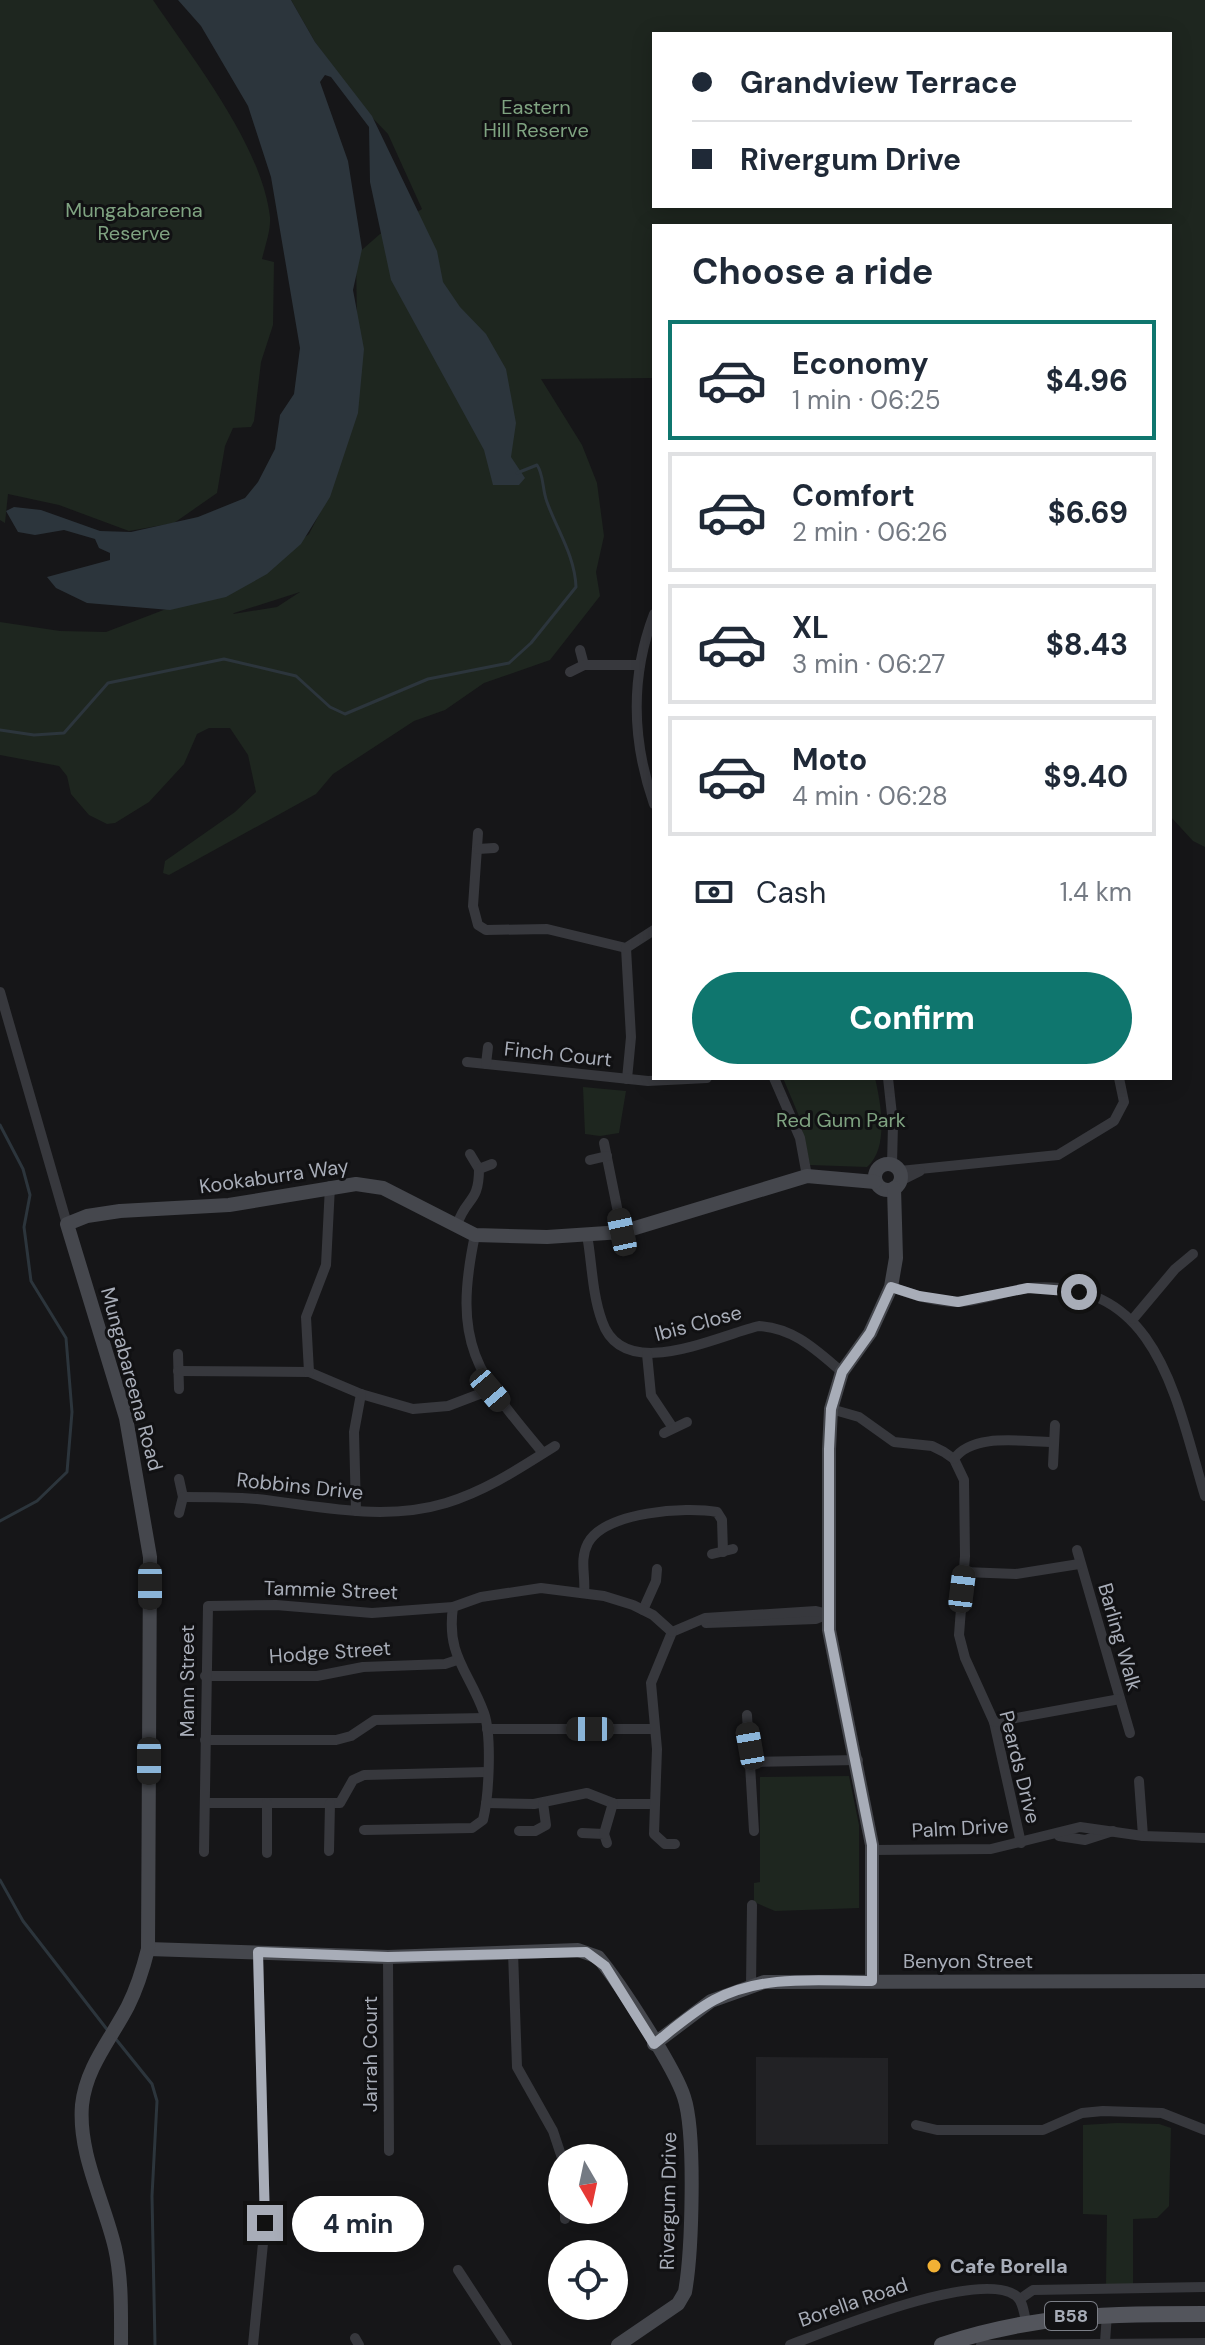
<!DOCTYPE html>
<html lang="en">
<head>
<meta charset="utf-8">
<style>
	body { margin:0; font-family:"DM Sans",sans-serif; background:#f2f2f3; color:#1f2937; height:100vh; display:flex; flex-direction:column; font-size:30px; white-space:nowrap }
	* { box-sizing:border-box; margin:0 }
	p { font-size:26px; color:#747a83 }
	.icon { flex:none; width:44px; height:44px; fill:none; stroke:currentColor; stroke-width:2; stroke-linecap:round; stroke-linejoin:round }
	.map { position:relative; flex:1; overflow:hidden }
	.side { position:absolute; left:652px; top:224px; width:520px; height:856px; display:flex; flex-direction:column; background:#fff; border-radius:0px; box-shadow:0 4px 20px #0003 }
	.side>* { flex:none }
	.banner { position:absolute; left:652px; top:32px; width:520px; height:176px; border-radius:0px; box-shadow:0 4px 20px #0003; display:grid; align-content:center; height:176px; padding:0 40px; background:#fff }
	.needle { width:52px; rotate:171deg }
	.controls { position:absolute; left:548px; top:2144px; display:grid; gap:16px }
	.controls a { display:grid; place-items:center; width:80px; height:80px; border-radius:50%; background:#fff; box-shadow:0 4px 20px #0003; font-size:40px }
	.end { position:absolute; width:36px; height:36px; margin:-18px; border:10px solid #a8adb8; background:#111; box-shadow:0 0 0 4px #111 }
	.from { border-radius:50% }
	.bubble { position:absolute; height:56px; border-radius:28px; background:#fff; box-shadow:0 4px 20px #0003; font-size:26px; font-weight:700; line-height:56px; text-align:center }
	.car { position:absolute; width:24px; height:48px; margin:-24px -12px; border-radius:10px; box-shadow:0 0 6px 2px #0007; background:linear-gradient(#222 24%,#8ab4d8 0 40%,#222 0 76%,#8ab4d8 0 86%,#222 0) }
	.banner b { display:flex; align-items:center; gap:28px; height:76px; font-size:30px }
	.banner b+b { border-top:2px solid #e0e1e3 }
	.banner i { width:20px; height:20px; background:#1f2937 }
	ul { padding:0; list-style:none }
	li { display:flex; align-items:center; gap:24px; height:120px; margin:0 16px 12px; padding:0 24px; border:4px solid #e0e1e3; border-radius:0px }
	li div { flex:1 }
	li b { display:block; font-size:30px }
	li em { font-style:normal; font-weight:700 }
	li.current { border-color:#0f766e }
	li>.icon { width:72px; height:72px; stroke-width:1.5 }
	h2 { padding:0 40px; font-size:36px; line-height:96px }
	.pay { display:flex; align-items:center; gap:20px; height:88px; padding:0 40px; font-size:30px }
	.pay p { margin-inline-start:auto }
	.action { display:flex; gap:16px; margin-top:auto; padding:16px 40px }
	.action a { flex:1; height:92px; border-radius:48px; background:#0f766e; color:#fff; font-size:32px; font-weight:700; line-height:92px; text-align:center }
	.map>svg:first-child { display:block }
	.built { fill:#222225 }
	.green { fill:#1e261f; fill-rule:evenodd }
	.water { fill:#2c353c }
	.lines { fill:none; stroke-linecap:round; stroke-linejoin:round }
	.stream { stroke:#2c353c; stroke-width:3 }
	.street { stroke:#37383d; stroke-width:10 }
	.secondary { stroke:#45474d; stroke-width:14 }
	.primary { stroke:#53555c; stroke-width:16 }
	.route { stroke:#a8adb8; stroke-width:10 }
	.poi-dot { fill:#f2b134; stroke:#111113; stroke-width:3 }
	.labels { text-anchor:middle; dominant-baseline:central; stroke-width:6; stroke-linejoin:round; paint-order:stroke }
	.shield { fill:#111113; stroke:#7b7e86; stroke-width:2 }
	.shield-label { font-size:18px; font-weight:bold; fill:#a8adb8 }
	.park-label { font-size:20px; fill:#7fa381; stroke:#111113 }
	.street-label { font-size:20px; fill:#a8adb8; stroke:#111113 }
	.poi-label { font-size:20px; font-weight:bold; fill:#a8adb8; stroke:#111113; text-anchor:start }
</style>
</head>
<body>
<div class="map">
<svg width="1205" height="2345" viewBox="0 0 1205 2345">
	<rect width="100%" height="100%" fill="#161618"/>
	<!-- built -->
	<path class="built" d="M 756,2057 L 888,2058 L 888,2144 L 756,2145 Z"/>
	<!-- green -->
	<g class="green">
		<path d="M 0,0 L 153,0 C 193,59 262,146 270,217 C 271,230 265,246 262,259 L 274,262 L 273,325 L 261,362 L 254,421 L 251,427 L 233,428 L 225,446 L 217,493 L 174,523 L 129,531 L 59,505 L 8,494 L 5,523 L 0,520 Z"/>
		<path d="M 291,0 L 1205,0 L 1205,847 L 1193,841 L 1170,816 L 1170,226 L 654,226 L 654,378 L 541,379 L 582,445 L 597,483 L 604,536 L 596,572 L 600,596 L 550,660 L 484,683 L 445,710 L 414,721 L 333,774 L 316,794 L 169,875 L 163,873 L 165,861 L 235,812 L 256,792 L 248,755 L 230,728 L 209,728 L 197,734 L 184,764 L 149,802 L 115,823 L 107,824 L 89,815 L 71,794 L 67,776 L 59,766 L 0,755 L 0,622 L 60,631 L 106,632 L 255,575 L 309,534 L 329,495 L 357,326 L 356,255 L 380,234 L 422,209 L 388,134 L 364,109 L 315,42 ZM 654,34 L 1170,34 L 1170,206 L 654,206 ZM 300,592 L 277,607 L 233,614 L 234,613 Z"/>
		<path d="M 783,1078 L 875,1078 C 881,1104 889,1148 867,1167 L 810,1165 L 799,1116 Z"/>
		<path d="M 583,1087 L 626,1091 L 619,1133 L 600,1136 L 585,1134 Z"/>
		<path d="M 849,1776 L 859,1825 L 859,1908 L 775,1911 L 754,1902 L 754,1883 L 760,1882 L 760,1777 Z"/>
		<path d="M 1117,2123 L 1159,2124 L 1171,2128 L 1169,2206 L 1157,2218 L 1133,2219 L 1133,2285 L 1106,2285 L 1107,2215 L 1083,2214 L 1083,2125 Z"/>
	</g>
	<!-- water -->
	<path class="water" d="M 178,0 L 291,0 L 315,42 L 372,116 L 437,251 L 443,282 L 460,307 L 486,334 L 506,369 L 516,423 L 511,457 L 525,478 L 519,485 L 493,485 L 484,450 L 391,280 L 370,182 L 369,127 L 331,77 L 325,75 L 320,82 L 348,161 L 362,249 L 353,290 L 364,349 L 358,413 L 330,497 L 301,544 L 267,574 L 226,597 L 170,610 L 87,603 L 56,588 L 47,577 L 110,560 L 110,553 L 99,548 L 95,539 L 64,530 L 35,535 L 18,532 L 6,511 L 14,507 L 41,510 L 100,531 L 131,532 L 198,517 L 245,498 L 258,482 L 275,449 L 280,415 L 294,394 L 300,348 L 271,177 L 248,106 L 201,26 Z"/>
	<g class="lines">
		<!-- stream -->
		<g class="stream">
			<path d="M 0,730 L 34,735 L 64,733 L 108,683 L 224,659 L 296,676 L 330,707 L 345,714 L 428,679 L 509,663 L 531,643 L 576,587 C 575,556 557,530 547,502 C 542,489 544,475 537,465 L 517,473"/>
			<path d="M 0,1125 L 23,1169 L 30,1195 L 24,1227 L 31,1281 L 66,1338 L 72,1412 L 67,1472 L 37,1501 L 0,1521"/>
			<path d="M 0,1880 L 23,1921 L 109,2032"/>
			<path d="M 115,2038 L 152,2084 L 157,2101 L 152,2196 L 155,2345"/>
		</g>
		<!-- street -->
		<g class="street">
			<path d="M 654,614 C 630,677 632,741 654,804"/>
			<path d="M 580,650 L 584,665"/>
			<path d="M 570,672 L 584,665 L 640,665"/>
			<path d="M 478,833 L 473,906 L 478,925 L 486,930 L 547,929 L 626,948 L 654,930"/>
			<path d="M 478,849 L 494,848"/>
			<path d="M 626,948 L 631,1037 L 627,1079"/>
			<path d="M 0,992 L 67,1224"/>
			<path d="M 467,1062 L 648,1081 L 707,1078"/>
			<path d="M 486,1064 L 488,1047"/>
			<path d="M 774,1078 L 800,1138 L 807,1176"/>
			<path d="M 888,1078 L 893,1124 L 892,1164"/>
			<path d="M 604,1143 L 622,1232"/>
			<path d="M 470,1154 L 479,1169"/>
			<path d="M 590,1160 L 607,1156"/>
			<path d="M 900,1171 L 1058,1155 L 1114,1121 L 1124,1102 L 1119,1078"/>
			<path d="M 900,1181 L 920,1171"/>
			<path d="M 457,1225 C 466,1197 479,1204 479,1169 L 492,1164"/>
			<path d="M 475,1235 C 452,1344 476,1373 543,1453"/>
			<path d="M 587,1235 C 592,1262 592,1294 602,1321 C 623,1384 716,1336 759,1326 C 794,1328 816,1350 842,1372"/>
			<path d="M 891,1287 C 912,1294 933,1302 956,1302 C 980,1302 1004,1291 1028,1288 C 1159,1276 1176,1401 1205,1496"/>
			<path d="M 1133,1319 L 1175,1269 L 1193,1254"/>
			<path d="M 178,1354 L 179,1389"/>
			<path d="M 647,1354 L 651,1395 L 673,1428"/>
			<path d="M 178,1371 L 309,1372 L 361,1394 L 413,1409 L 448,1406 L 490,1390"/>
			<path d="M 309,1372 L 306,1317 L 326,1265 L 330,1186"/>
			<path d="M 831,1409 L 859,1417 L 894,1442 L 932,1446 L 944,1452 L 954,1459 L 964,1480 L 965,1556 L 959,1635 L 965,1658 L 994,1722 L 1021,1843"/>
			<path d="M 664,1433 L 687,1422"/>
			<path d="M 954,1459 C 973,1432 1024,1442 1053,1442"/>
			<path d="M 1053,1465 L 1055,1425"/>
			<path d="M 179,1479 L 183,1497 L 179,1513"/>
			<path d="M 183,1497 C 208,1497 232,1497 257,1499 C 320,1506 383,1522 446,1503 C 486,1491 520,1468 555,1446"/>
			<path d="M 356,1511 L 354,1432 L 361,1394"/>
			<path d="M 1077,1550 L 1130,1733"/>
			<path d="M 712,1554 L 733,1549"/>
			<path d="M 964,1572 L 1016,1574 L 1079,1564"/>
			<path d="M 584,1593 C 586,1576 579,1560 588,1543 C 605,1512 686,1506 717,1512 L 722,1520 L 723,1552"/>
			<path d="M 643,1610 L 656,1581 L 657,1569"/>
			<path d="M 706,1623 L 816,1619 L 828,1614"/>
			<path d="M 205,1676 L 317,1676 L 363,1667 L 445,1664 L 457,1660"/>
			<path d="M 747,1715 L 754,1831"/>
			<path d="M 994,1722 L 1120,1699"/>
			<path d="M 487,1729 L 654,1729"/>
			<path d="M 205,1740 L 336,1740 L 351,1736 L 375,1720 L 485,1718"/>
			<path d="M 752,1762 L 858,1760"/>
			<path d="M 1139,1781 L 1143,1836"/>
			<path d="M 205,1803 L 340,1803 L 353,1780 L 364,1775 L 487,1772"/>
			<path d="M 486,1803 L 534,1804 L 587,1793 L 615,1804 L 654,1804"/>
			<path d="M 364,1830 L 472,1828 L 483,1820 C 489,1796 492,1736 484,1713 C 469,1671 446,1656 453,1607"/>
			<path d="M 519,1831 L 535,1831 L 546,1825 L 543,1803"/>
			<path d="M 582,1833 L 604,1834 L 607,1843"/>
			<path d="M 604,1834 L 613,1803"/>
			<path d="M 1059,1836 L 1085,1840 L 1113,1831"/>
			<path d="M 675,1844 L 665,1844 L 654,1834 L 657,1749 L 651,1683 L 672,1632 L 705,1618 L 816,1611 L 828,1614"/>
			<path d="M 873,1850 L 991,1849 L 1080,1827 L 1143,1836 L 1205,1838"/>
			<path d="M 329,1851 L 330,1803"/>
			<path d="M 204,1852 L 208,1606 L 276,1605 L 372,1613 L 453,1607 L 481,1597 L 541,1588 L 604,1596 L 633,1605 L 653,1615 L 672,1632"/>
			<path d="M 267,1853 L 267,1803"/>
			<path d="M 513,1952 L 517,2067 L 553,2131 L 562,2158"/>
			<path d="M 388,1957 L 389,2151"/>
			<path d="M 751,1986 L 752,1905"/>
			<path d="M 916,2125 L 937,2130 L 1043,2130 L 1082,2113 L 1103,2111 L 1162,2113 L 1205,2130"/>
			<path d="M 565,2219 L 565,2210"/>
			<path d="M 458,2270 L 507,2345"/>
			<path d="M 1020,2299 L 1033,2290 L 1205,2287"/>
			<path d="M 355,2338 L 359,2345"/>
			<path d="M 1105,2342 L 1107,2314"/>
			<path d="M 253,2345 L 265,2223 L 258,1952"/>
			<path d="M 790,2345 C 833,2329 977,2270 1015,2295 C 1023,2300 1024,2313 1026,2322"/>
			<path d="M 981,2345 L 1205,2343"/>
		</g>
		<!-- secondary -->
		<g class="secondary">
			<circle cx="888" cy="1177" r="13"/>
			<path d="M 148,1949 L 388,1957 L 578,1950 L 598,1957 C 619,1982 675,2068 684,2097 C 696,2133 692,2253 685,2292 L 678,2304 L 618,2345"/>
			<path d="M 872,1981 L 872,1845 L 829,1630 L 829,1449 L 831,1409 L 842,1372 L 870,1333 L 891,1287 L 896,1258 L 894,1188"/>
			<path d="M 654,2044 L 711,2001 L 764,1982 L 1205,1981"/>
			<path d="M 121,2345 C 121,2313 122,2279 115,2248 C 104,2201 78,2154 82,2105 C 86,2067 111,2039 128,2006 C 137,1988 143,1969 148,1949 L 150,1557 L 126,1418 L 67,1224 L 87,1216 L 120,1211 L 229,1205 L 356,1184 L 383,1188 L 475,1235 L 547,1237 L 622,1232 L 807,1176 L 875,1182"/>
		</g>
		<!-- primary -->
		<path class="primary" d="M 942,2345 C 1034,2314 1109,2314 1205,2314"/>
	</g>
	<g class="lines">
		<!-- route -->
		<path class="route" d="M 265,2223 L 258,1952 L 388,1957 L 586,1952 L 605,1966 L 654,2044 C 673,2029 692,2012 714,2000 C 762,1974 819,1981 872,1981 L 872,1845 L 829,1630 L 829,1449 L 831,1409 L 842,1372 L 870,1333 L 891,1287 L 919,1296 L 958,1302 L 1028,1288 L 1079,1292"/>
	</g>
	<!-- markers -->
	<circle class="poi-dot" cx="934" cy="2266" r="8"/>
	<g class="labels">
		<!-- shield labels -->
		<rect class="shield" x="1045" y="2302" width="52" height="28" rx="6"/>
		<g class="shield-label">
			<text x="1071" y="2316">B58</text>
		</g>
		<!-- park labels -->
		<g class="park-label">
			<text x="536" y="107">Eastern<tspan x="536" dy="23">Hill Reserve</tspan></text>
			<text x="134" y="210">Mungabareena<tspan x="134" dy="23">Reserve</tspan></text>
			<text x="841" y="1120">Red Gum Park</text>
		</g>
		<!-- street labels -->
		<g class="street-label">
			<text transform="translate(558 1054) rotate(6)">Finch Court</text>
			<text transform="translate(274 1176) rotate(-8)">Kookaburra Way</text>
			<text transform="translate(698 1323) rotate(-15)">Ibis Close</text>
			<text transform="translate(132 1379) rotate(75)">Mungabareena Road</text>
			<text transform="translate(300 1486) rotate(6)">Robbins Drive</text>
			<text transform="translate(331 1590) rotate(2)">Tammie Street</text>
			<text transform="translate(1120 1637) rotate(74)">Barling Walk</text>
			<text transform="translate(330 1652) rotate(-4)">Hodge Street</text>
			<text transform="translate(187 1681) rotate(-90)">Mann Street</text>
			<text transform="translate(1020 1767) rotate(76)">Peards Drive</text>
			<text transform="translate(960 1828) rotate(-3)">Palm Drive</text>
			<text x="968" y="1961">Benyon Street</text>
			<text transform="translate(370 2054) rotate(-90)">Jarrah Court</text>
			<text transform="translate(668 2201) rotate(-89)">Rivergum Drive</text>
			<text transform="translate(853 2302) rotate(-19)">Borella Road</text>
		</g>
		<!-- poi labels -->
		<g class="poi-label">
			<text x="950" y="2266">Cafe Borella</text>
		</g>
	</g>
</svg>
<div class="controls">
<a><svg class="needle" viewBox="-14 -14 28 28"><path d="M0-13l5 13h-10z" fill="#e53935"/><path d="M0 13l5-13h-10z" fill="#747a83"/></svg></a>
<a><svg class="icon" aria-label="locate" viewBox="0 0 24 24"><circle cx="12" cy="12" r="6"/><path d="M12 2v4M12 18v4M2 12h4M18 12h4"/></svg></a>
</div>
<i class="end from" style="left:1079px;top:1292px"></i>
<i class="end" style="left:265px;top:2223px"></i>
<div class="bubble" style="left:292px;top:2196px;width:132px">4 min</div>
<i class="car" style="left:622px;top:1232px;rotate:348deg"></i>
<i class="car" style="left:490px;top:1390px;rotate:140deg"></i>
<i class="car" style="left:150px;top:1586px;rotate:180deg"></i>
<i class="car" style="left:962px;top:1589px;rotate:7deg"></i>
<i class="car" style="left:590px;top:1729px;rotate:270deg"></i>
<i class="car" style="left:750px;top:1746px;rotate:350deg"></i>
<i class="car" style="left:149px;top:1761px;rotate:180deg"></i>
<div class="banner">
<b><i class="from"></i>Grandview Terrace</b>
<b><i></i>Rivergum Drive</b>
</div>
<section class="side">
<h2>Choose a ride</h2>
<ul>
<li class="current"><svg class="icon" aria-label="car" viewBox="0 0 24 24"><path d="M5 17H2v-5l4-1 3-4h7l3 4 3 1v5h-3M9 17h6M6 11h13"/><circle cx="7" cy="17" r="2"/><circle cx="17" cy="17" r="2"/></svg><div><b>Economy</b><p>1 min · 06:25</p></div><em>$4.96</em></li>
<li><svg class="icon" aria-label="car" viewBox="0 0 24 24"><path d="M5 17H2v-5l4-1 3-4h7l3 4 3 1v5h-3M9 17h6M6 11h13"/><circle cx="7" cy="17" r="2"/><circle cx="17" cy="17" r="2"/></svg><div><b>Comfort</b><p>2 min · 06:26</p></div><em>$6.69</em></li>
<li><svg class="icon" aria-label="car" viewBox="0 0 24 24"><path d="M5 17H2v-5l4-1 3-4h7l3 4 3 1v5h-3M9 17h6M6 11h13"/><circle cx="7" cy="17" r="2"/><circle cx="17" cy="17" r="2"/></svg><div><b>XL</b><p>3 min · 06:27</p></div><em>$8.43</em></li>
<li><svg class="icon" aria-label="car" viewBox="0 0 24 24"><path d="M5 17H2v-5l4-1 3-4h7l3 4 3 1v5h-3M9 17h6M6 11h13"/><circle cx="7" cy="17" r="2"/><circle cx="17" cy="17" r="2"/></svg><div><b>Moto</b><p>4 min · 06:28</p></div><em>$9.40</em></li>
</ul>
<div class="pay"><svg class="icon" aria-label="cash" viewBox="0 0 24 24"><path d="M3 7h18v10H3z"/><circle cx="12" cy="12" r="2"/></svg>Cash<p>1.4 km</p></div>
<div class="action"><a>Confirm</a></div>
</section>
</div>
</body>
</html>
